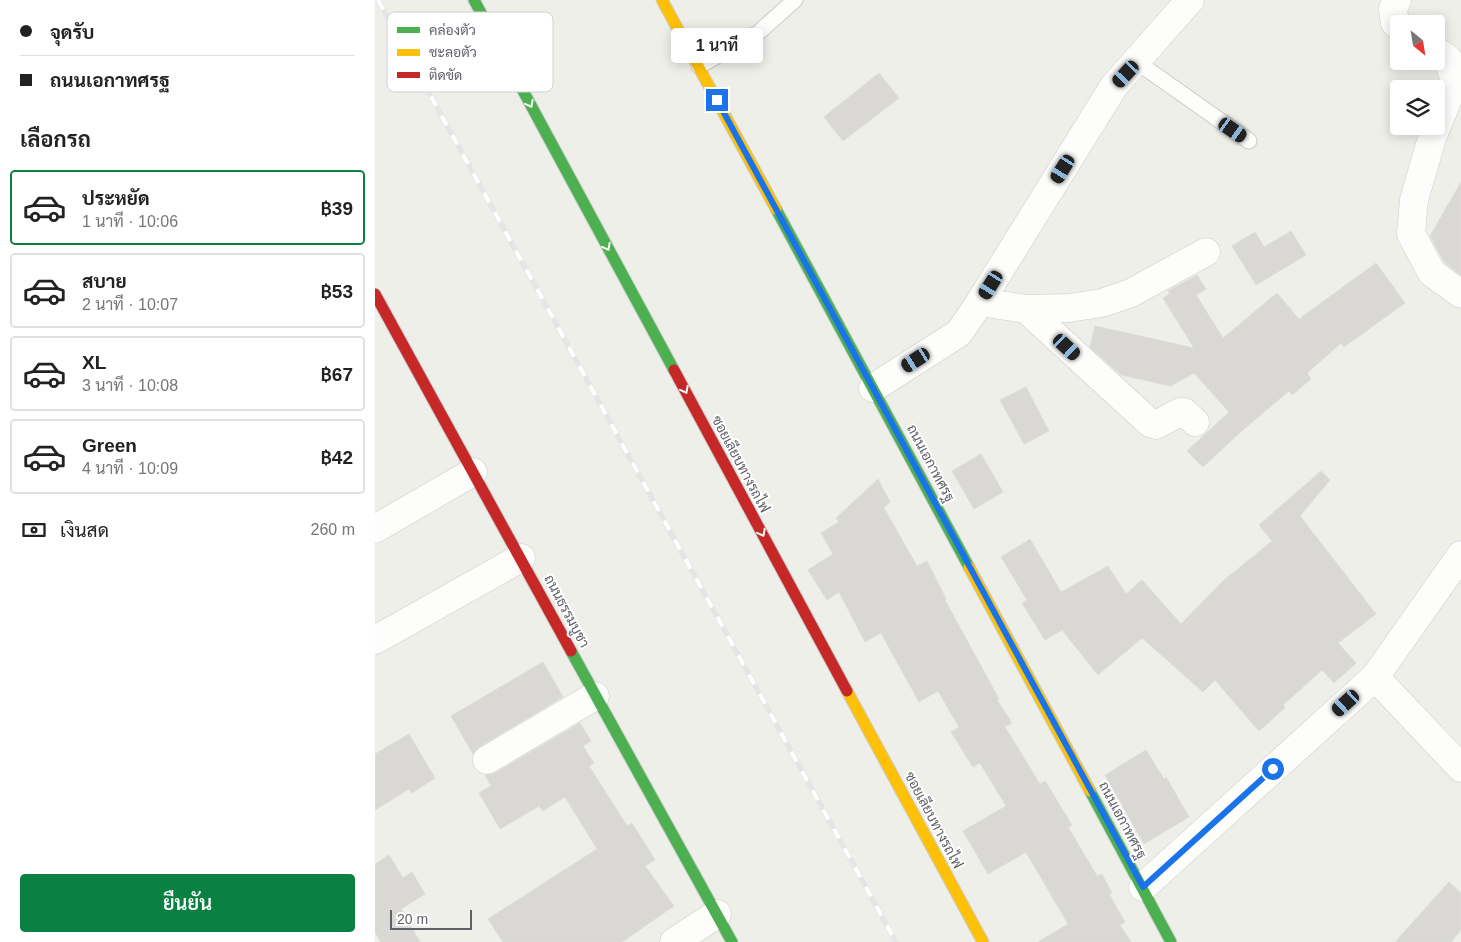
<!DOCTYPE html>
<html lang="th">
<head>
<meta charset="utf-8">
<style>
	body { margin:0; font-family:Helvetica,Sarabun,sans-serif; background:#f6f6f6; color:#222; height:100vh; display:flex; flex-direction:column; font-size:19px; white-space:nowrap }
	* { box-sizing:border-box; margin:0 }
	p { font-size:16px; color:#767676 }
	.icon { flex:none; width:28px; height:28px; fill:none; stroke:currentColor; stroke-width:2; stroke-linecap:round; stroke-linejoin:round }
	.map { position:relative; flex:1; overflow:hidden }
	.side { display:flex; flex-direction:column; background:#fff; width:375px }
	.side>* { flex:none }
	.guide { display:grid; align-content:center; height:110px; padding:0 20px; background:#fff }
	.needle { width:32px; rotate:150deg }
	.controls { position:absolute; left:1015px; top:15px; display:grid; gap:10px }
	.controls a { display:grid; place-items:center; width:55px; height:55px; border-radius:5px; background:#fff; box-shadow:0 2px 12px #0003; font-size:25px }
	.scale { position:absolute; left:15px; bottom:12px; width:82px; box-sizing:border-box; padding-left:5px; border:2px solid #5f6168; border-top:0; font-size:14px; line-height:18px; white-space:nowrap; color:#5f6168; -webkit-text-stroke:4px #fff; paint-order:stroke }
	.end { position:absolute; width:22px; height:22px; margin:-11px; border:6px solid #1a73e8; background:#fff; box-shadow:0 0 0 2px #fff }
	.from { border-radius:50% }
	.bubble { position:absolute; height:35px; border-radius:5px; background:#fff; box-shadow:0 2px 12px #0003; font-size:16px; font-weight:600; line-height:35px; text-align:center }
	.car { position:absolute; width:15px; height:30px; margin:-15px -8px; border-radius:6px; box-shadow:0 0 4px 1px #0007; background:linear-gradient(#222 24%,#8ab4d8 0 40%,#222 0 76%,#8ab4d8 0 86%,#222 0) }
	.guide b { display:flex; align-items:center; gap:18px; height:48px; font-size:19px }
	.guide b+b { border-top:1px solid #e0e0e0 }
	.guide i { width:12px; height:12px; background:#222 }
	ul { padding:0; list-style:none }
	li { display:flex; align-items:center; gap:15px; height:75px; margin:0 10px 8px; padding:0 10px; border:2px solid #e0e0e0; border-radius:5px }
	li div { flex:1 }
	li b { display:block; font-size:19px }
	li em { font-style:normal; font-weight:600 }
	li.on { border-color:#0b8043 }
	li>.icon { width:45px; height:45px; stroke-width:1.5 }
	h2 { padding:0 20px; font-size:22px; line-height:60px }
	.pay { display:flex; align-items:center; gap:12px; height:55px; padding:0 20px; font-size:19px }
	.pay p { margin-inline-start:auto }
	.button { display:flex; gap:10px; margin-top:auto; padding:10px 20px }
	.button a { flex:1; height:58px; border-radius:5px; background:#0b8043; color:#fff; font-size:20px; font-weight:600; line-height:58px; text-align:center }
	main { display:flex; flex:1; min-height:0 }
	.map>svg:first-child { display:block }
	.building { fill:#d9d8d5; stroke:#deded9 }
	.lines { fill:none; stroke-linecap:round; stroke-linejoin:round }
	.lane-casing { stroke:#cbccca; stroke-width:17 }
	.street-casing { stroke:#cbccca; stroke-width:29 }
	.fast-casing { stroke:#cccccb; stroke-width:13 }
	.slow-casing { stroke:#cccccb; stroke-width:13 }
	.jam-casing { stroke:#cccccb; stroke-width:13 }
	.lane { stroke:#fdfdfc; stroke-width:15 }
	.street { stroke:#fdfdfc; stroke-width:28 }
	.fast { stroke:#4caf50; stroke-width:11 }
	.slow { stroke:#ffc107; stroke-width:11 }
	.jam { stroke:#c62828; stroke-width:11 }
	.rail-casing { stroke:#e5e5e5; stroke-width:5.5 }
	.rail { stroke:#fff; stroke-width:4; stroke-dasharray:11; stroke-linecap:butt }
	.oneway { stroke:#f6fbf6 }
	.route { stroke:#1a73e8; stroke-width:6 }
	.labels { text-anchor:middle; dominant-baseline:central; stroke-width:4; stroke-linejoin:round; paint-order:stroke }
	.street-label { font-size:14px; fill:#5f6168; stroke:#fff }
	.key { fill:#fff; stroke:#cfd0d2; stroke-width:1 }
	.key-label { font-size:14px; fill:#5f6168 }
</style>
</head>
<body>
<main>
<section class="side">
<div class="guide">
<b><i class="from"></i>จุดรับ</b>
<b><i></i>ถนนเอกาทศรฐ</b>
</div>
<h2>เลือกรถ</h2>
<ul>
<li class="on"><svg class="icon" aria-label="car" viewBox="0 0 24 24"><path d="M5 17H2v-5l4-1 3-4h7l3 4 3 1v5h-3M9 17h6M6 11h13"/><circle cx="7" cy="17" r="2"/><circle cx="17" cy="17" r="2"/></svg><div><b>ประหยัด</b><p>1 นาที · 10:06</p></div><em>฿39</em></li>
<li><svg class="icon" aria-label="car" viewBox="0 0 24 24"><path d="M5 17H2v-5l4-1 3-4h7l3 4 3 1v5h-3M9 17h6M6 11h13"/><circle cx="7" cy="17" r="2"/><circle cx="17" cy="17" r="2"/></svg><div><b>สบาย</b><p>2 นาที · 10:07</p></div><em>฿53</em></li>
<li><svg class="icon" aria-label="car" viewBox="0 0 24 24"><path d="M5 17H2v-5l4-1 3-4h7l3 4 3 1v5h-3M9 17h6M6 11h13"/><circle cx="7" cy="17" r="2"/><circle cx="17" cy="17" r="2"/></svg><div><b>XL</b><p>3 นาที · 10:08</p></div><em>฿67</em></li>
<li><svg class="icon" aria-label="car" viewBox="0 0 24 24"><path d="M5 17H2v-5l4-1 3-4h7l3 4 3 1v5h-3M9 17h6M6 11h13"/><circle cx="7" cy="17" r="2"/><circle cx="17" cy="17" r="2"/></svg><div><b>Green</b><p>4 นาที · 10:09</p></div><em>฿42</em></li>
</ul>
<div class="pay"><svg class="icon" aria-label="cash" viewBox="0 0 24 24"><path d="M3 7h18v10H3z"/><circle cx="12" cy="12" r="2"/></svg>เงินสด<p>260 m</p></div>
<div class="button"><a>ยืนยัน</a></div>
</section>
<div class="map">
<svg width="1086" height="942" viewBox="0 0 1086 942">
	<rect width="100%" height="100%" fill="#efefea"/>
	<!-- building -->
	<g class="building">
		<path d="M 504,73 L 524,98 L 468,141 L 449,117 Z"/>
		<path d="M 1086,182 L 1086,275 L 1069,262 L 1055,236 Z"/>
		<path d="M 916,231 L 931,255 L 881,285 L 857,246 L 880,232 L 889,247 Z"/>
		<path d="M 1001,263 L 1030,303 L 969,347 L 966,343 L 932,373 L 936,379 L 917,395 L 914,391 L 869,429 L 828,467 L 812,451 L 854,412 L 819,373 L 796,386 L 746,375 L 715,347 L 720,326 L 819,348 L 788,298 L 795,294 L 793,291 L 822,275 L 831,289 L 821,295 L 848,338 L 902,293 L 924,319 Z"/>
		<path d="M 651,387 L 674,431 L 649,444 L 625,400 Z"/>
		<path d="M 606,454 L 628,492 L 599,509 L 577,471 Z"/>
		<path d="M 946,471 L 955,480 L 925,516 L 1001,614 L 963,643 L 981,663 L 959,683 L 947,670 L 908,705 L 910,708 L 884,731 L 840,680 L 828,692 L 767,638 L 723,675 L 687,630 L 670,640 L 647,603 L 652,600 L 626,557 L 655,539 L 686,592 L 733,566 L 751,594 L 767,580 L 806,624 L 848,581 L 897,541 L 884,525 Z"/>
		<path d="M 503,479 L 515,502 L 509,508 L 542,566 L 552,561 L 571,599 L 570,600 L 624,699 L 622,700 L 637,723 L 630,727 L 665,784 L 670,781 L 697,825 L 693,827 L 722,876 L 727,874 L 737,893 L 734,894 L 750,922 L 745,925 L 756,942 L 663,942 L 693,924 L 651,852 L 613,874 L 588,831 L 631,806 L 605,763 L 598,767 L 576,732 L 584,727 L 563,691 L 544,702 L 506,633 L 490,642 L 464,592 L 452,600 L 433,570 L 458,554 L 446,533 L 464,522 L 461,518 Z"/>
		<path d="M 168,662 L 188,697 L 104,747 L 98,754 L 76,716 Z"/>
		<path d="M 205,723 L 216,741 L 208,746 L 219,763 L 214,766 L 252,826 L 257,823 L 280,860 L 270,866 L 299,906 L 247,942 L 128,942 L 113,919 L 222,849 L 190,797 L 168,811 L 164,806 L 125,829 L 104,793 L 116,786 L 110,775 L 120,773 Z"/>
		<path d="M 34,734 L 60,778 L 37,793 L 34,789 L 0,810 L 0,754 Z"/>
		<path d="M 771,750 L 789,779 L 791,777 L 814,817 L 769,844 L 730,775 Z"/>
		<path d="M 14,855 L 28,878 L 37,872 L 50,894 L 26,909 L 45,942 L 6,942 L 0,932 L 0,864 Z"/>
		<path d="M 1074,882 L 1086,893 L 1086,930 L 1076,942 L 1020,942 Z"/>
	</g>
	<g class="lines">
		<defs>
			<g id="lane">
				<path d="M 762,62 L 874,141"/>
				<path d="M 324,66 L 383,33 L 420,0"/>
			</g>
			<g id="street">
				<path d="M 1022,0 L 1018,9 L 1020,23 L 1024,25"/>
				<path d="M 1061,51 L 1073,59 L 1080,82 L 1057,138 L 1039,200 L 1036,234 L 1057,273 L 1086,294"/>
				<path d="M 605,302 L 651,309 L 694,308 L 727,303 L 756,293 L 831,252"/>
				<path d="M 651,309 L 775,423 L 781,425 L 805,412 L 809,412 L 820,422"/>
				<path d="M 498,388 L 584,333 L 605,302 L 739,86 L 815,0"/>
				<path d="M 0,529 L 98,472"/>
				<path d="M 0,640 L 146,558"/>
				<path d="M 1000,677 L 1086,768"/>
				<path d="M 112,760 L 220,696"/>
				<path d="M 768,887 L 1000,677 L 1086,555"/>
				<path d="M 299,942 L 342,914"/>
			</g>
			<g id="fast">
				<path d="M 99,0 L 299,370"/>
				<path d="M 401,209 L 594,567"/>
				<path d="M 196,651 L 357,942"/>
				<path d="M 715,791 L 796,942"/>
			</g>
			<g id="slow">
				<path d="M 287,0 L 401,209"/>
				<path d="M 594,567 L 715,791"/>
				<path d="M 472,691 L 608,942"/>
			</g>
			<g id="jam">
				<path d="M 0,294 L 196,651"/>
				<path d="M 299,370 L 472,691"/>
			</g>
		</defs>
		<!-- lane casing -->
		<use href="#lane" class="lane-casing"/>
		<!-- street casing -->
		<use href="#street" class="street-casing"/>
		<!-- fast casing -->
		<use href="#fast" class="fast-casing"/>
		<!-- slow casing -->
		<use href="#slow" class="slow-casing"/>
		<!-- jam casing -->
		<use href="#jam" class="jam-casing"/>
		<!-- lane -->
		<use href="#lane" class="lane"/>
		<!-- street -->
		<use href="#street" class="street"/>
		<!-- fast -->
		<use href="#fast" class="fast"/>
		<!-- slow -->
		<use href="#slow" class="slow"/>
		<!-- jam -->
		<use href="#jam" class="jam"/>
		<defs>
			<path id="rail" d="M 3,0 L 521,942"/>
		</defs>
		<!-- rail casing -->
		<use href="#rail" class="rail-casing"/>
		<!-- rail -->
		<use href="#rail" class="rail"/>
	</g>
	<!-- one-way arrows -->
	<defs><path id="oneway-chevron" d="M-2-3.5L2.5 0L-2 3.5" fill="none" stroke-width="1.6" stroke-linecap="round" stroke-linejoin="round" transform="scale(1.25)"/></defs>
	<g class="oneway">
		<use href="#oneway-chevron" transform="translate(155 104) rotate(62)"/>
		<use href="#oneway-chevron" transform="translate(232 247) rotate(62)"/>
		<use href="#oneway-chevron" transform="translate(310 390) rotate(62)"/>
		<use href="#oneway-chevron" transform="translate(387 533) rotate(62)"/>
	</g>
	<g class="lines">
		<!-- route -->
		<path class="route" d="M 342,100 L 768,887 L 898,769"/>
	</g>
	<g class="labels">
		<!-- street labels -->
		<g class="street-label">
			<text transform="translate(556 463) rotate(62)">ถนนเอกาทศรฐ</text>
			<text transform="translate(366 464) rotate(62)">ซอยเลียบทางรถไฟ</text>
			<text transform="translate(192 611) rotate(62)">ถนนธรรมบูชา</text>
			<text transform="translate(559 820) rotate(62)">ซอยเลียบทางรถไฟ</text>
			<text transform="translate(748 820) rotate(62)">ถนนเอกาทศรฐ</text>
		</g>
	</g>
	<!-- legend -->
	<rect x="12" y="12" width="166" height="80" rx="8" class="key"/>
	<rect x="22" y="27" width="23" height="6" fill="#4caf50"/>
	<rect x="22" y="49" width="23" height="7" fill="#ffc107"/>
	<rect x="22" y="72" width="23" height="6" fill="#c62828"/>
	<g class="key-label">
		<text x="54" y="35">คล่องตัว</text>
		<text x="54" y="57">ชะลอตัว</text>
		<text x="54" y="80">ติดขัด</text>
	</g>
</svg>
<div class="controls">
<a><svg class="needle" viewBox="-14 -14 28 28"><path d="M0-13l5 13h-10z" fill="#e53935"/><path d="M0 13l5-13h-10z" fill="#767676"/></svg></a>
<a><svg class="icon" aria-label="layers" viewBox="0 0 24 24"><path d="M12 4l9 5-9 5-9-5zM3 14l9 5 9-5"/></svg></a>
</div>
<div class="scale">20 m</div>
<i class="end from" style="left:898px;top:769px"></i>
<i class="end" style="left:342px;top:100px"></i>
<div class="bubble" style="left:296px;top:28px;width:92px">1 นาที</div>
<i class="car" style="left:751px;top:74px;rotate:223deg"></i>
<i class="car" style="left:858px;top:130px;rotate:125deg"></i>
<i class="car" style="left:688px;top:169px;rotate:212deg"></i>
<i class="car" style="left:616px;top:285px;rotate:212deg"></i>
<i class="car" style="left:692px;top:347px;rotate:133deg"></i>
<i class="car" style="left:541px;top:360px;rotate:237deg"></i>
<i class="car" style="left:971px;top:703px;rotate:228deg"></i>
</div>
</main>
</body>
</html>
